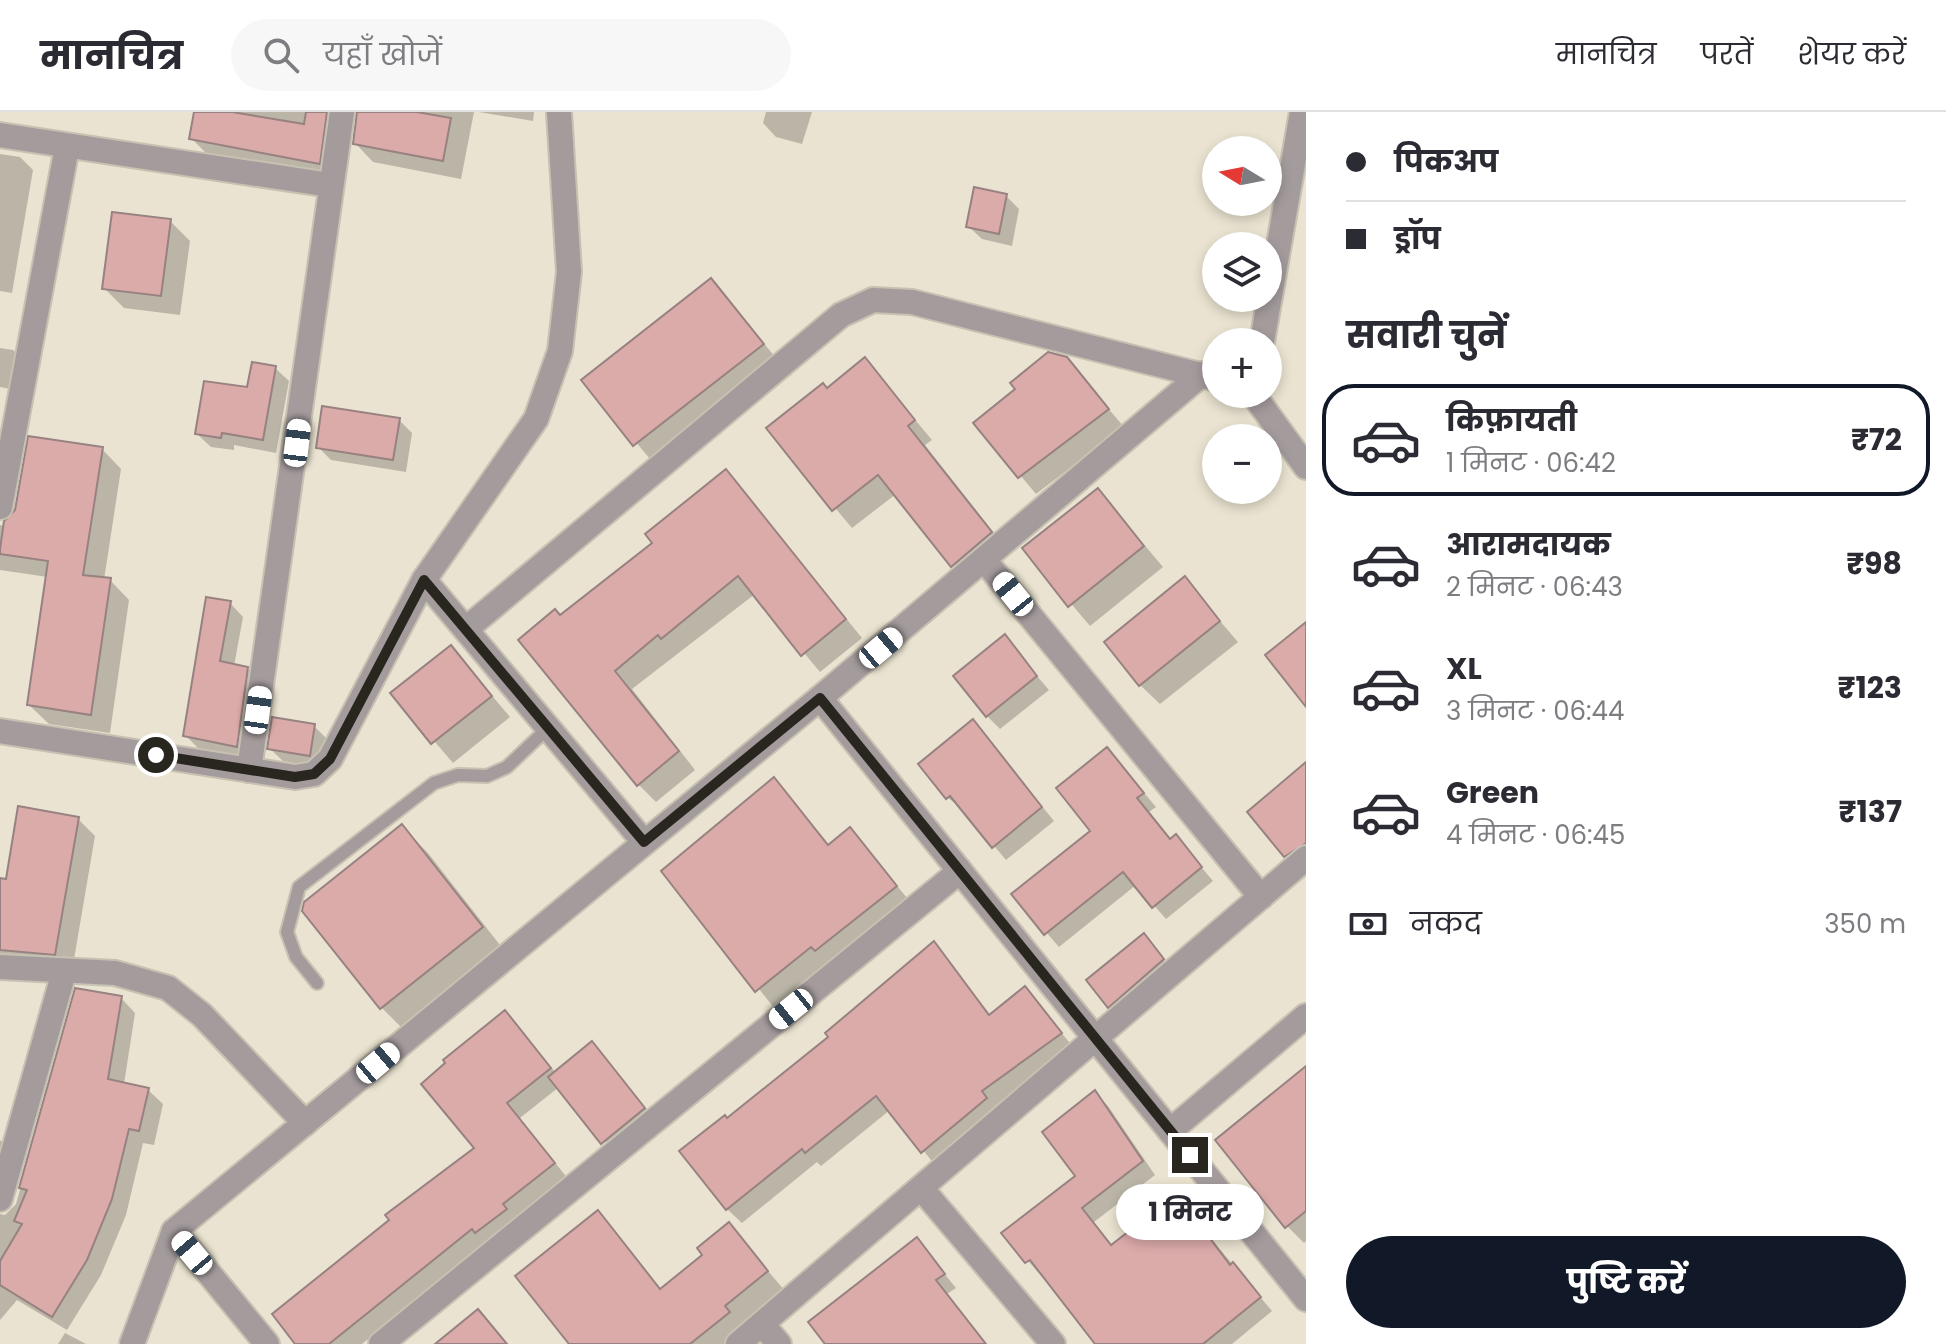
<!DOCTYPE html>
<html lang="hi">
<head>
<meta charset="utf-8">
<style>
	body { margin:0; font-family:Poppins,"Noto Sans Devanagari",sans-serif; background:#f7f7f7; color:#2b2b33; height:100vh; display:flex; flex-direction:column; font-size:30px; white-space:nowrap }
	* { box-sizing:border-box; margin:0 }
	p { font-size:26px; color:#7c7c81 }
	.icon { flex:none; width:44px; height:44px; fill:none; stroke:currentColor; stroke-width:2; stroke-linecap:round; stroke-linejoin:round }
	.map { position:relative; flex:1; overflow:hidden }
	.panel { display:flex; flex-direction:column; background:#fff; width:640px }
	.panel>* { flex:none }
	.hud { display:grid; align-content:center; height:176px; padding:0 40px; background:#fff }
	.needle { width:52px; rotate:280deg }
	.controls { position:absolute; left:1202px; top:24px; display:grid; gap:16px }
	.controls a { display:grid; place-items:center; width:80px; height:80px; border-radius:50%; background:#fff; box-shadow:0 4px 12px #0003; font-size:40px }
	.end { position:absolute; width:36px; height:36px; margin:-18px; border:10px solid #29261f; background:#fff; box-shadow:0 0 0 4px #fff }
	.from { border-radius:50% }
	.bubble { position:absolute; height:56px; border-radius:28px; background:#fff; box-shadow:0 4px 12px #0003; font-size:26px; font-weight:700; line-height:56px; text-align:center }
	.car { position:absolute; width:24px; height:48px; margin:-24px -12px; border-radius:10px; box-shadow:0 0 6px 2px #0007; background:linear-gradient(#fff 24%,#345 0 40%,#fff 0 76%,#345 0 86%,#fff 0) }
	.hud b { display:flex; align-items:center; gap:28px; height:76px; font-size:30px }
	.hud b+b { border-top:2px solid #e1e1e2 }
	.hud i { width:20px; height:20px; background:#2b2b33 }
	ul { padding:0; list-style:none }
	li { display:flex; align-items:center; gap:24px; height:112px; margin:0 16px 12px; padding:0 24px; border:4px solid transparent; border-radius:32px }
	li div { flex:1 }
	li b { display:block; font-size:30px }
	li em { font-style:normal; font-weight:700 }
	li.current { border-color:#111827 }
	li>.icon { width:72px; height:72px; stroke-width:1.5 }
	h2 { padding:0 40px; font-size:36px; line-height:96px }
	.pay { display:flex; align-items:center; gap:20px; height:88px; padding:0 40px; font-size:30px }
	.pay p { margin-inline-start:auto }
	.primary-button { display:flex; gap:16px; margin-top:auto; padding:16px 40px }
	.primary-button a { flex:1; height:92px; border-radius:48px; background:#111827; color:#fff; font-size:32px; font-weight:700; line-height:92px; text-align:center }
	header { display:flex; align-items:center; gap:48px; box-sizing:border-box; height:112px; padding:0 40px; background:#fff; border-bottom:2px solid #e1e1e2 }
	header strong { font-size:38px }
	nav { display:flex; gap:44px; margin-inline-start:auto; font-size:28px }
	.search { width:560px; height:72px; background:#f7f7f7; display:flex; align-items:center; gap:20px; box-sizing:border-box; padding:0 28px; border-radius:44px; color:#7c7c81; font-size:30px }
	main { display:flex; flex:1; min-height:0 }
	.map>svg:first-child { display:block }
	.shadow { fill:#0003 }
	.building { fill:#dbabaa; stroke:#978281; stroke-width:2 }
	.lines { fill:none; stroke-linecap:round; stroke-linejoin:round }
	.lane-casing { stroke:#c7c1b1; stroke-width:16 }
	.street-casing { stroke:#c7c1b1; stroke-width:28 }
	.lane { stroke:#a49b9d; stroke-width:12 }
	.street { stroke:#a49b9d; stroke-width:24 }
	.route { stroke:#29261f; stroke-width:10 }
</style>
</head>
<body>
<header>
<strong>मानचित्र</strong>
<div class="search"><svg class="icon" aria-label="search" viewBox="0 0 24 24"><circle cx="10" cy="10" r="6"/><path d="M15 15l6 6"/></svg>यहाँ खोजें</div>
<nav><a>मानचित्र</a><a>परतें</a><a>शेयर करें</a></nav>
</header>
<main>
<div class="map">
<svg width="1306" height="1232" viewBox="0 0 1306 1232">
	<rect width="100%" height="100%" fill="#eae3d1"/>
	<!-- shadow -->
	<g class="shadow">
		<path d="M 196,0 L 237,3 L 237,0 L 474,0 L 461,67 L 373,50 L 355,31 L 357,5 L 349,8 L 338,69 L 210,45 L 191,26 Z"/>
		<path d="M 479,0 L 534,0 L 533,9 Z"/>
		<path d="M 766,0 L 812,0 L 802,32 L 776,25 L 763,11 Z"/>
		<path d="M 0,42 L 20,45 L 33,58 L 12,181 L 0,179 Z"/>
		<path d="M 1006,84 L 1019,97 L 1012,134 L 982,127 L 968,114 Z"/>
		<path d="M 170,109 L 190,129 L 180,203 L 124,196 L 104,176 Z"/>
		<path d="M 711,169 L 782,253 L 655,353 L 584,268 Z"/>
		<path d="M 0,236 L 13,238 L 27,251 L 21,279 L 0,275 Z"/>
		<path d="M 1066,247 L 1124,315 L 1036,382 L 976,311 L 1018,277 Z"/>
		<path d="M 865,248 L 932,328 L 925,333 L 1009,440 L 971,472 L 896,382 L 852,416 L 769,317 Z"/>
		<path d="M 275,256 L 289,269 L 276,341 L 234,333 L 234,338 L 211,335 L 197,322 Z"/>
		<path d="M 399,308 L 412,321 L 406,360 L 331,348 L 318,335 Z"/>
		<path d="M 102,337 L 121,357 L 104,468 L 110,468 L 129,488 L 110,621 L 49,612 L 29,593 L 48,465 L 0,458 L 0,413 L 5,414 Z"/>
		<path d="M 726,359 L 862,526 L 820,560 L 755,482 L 632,577 L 695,658 L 656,690 L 638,672 L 560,505 L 655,431 Z"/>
		<path d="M 1098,378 L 1163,455 L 1090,514 L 1025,437 Z"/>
		<path d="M 1184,467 L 1238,530 L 1160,592 L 1140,573 Z"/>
		<path d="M 230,491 L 243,505 L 234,554 L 247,557 L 261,570 L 250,647 L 198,636 L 185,623 Z"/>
		<path d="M 1004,525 L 1049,578 L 1000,617 L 987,604 Z"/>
		<path d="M 451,535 L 510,605 L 453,651 L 393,581 Z"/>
		<path d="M 973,610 L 1054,709 L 1006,748 L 963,697 L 948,686 Z"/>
		<path d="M 314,614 L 327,627 L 322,656 L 283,649 L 269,636 Z"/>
		<path d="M 1107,637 L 1156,695 L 1149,700 L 1171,728 L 1176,725 L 1213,769 L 1166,807 L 1136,773 L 1059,835 L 1014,783 L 1093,720 Z"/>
		<path d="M 1306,653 L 1306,763 L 1305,764 L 1286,744 Z"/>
		<path d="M 774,668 L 830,734 L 850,718 L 913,793 L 775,897 L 664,759 Z"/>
		<path d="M 78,707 L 95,724 L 72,859 L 0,849 L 0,768 L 8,769 Z"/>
		<path d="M 402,715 L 428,741 L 507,842 L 407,921 L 381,895 Z"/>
		<path d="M 1143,824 L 1176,862 L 1122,908 L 1109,895 Z"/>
		<path d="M 934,832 L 991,904 L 1025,877 L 1074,936 L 995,994 L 1000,1001 L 936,1054 L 890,998 L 821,1054 L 817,1050 L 742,1111 L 727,1097 L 727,1008 L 830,925 Z"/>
		<path d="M 76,878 L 121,886 L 135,901 L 124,972 L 148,978 L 163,992 L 154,1033 L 143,1031 L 126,1103 L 101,1163 L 67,1218 L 17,1188 L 0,1208 L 0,1028 L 15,1043 L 0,1102 L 5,1103 L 16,1092 Z"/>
		<path d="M 505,901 L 556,961 L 592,932 L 663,1017 L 623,1050 L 559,975 L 520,1006 L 568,1067 L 362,1232 L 297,1232 L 477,1036 Z"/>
		<path d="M 1306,955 L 1306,1129 L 1304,1131 L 1287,1114 Z"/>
		<path d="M 1095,981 L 1108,994 L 1155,1063 L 1094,1110 L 1113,1134 L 1176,1085 L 1272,1199 L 1232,1232 L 1100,1232 L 1004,1121 L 1078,1064 Z"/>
		<path d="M 597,1101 L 662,1178 L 705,1143 L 729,1113 L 785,1179 L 732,1232 L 571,1232 Z"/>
		<path d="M 917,1128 L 956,1176 L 947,1182 L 986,1232 L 827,1232 Z"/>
		<path d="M 65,1221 L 86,1232 L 58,1232 Z"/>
	</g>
	<!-- building -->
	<g class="building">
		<path d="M 194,0 L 232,0 L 304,12 L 306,0 L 327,0 L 320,52 L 189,27 Z"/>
		<path d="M 357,0 L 417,0 L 451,6 L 443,49 L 353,32 Z"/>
		<path d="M 974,75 L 1007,82 L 999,122 L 966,115 Z"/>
		<path d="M 112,100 L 171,107 L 161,184 L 102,177 Z"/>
		<path d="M 711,166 L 764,232 L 633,334 L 581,268 Z"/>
		<path d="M 1048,240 L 1067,245 L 1109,297 L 1018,366 L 973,311 L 1015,277 L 1010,271 Z"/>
		<path d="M 865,245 L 915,308 L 908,314 L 992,420 L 951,455 L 878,363 L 832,399 L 766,316 L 823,271 L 827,276 Z"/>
		<path d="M 252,250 L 276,254 L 263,328 L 222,321 L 221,326 L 195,322 L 204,269 L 247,275 Z"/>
		<path d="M 322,294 L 400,306 L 393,348 L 316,336 Z"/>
		<path d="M 28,324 L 103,335 L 83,463 L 111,466 L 91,603 L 27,593 L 48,449 L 0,442 L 0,437 L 4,409 L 15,398 Z"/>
		<path d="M 726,357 L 846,507 L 801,544 L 738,464 L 661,527 L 658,523 L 615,559 L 679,639 L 637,674 L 518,528 L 555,497 L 560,503 L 652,431 L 645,422 Z"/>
		<path d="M 1098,376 L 1144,434 L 1068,495 L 1022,436 Z"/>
		<path d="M 1185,464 L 1220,509 L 1139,574 L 1104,530 Z"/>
		<path d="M 206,485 L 231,489 L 220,549 L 248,555 L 237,635 L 183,624 Z"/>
		<path d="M 1306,510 L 1306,595 L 1265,543 Z"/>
		<path d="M 1005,522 L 1037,564 L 986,605 L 953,564 Z"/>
		<path d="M 451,533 L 492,584 L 431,632 L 390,581 Z"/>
		<path d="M 272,605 L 315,612 L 310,644 L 267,637 Z"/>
		<path d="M 973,607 L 1042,695 L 992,736 L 950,684 L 946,687 L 918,652 Z"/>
		<path d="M 1107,635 L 1144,681 L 1137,686 L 1170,727 L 1176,722 L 1202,755 L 1152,796 L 1123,760 L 1044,823 L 1011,782 L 1090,719 L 1056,676 Z"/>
		<path d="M 1306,650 L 1306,731 L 1284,745 L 1247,700 Z"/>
		<path d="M 774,665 L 828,733 L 850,715 L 897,774 L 815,839 L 811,835 L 755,880 L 661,759 Z"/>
		<path d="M 18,694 L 79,705 L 55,843 L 0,838 L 0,766 L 6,767 Z"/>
		<path d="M 402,712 L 483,815 L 380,897 L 302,799 L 304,790 Z"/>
		<path d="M 1144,821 L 1164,847 L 1108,896 L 1086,868 Z"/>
		<path d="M 934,829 L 989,903 L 1025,874 L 1062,921 L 982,979 L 987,986 L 921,1041 L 876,984 L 805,1041 L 802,1037 L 726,1098 L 679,1039 L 725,1003 L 727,1006 L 828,925 L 825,921 Z"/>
		<path d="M 75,876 L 122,884 L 108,967 L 149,976 L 139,1019 L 129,1017 L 112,1087 L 87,1148 L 52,1205 L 0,1173 L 0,1149 L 22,1112 L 14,1109 L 27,1078 L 19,1076 Z"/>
		<path d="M 505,898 L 551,956 L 507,991 L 555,1051 L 503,1092 L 507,1097 L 475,1121 L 472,1117 L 329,1232 L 295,1232 L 272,1202 L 389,1108 L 385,1103 L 474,1036 L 421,972 L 445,951 L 443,948 Z"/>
		<path d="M 592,929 L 645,996 L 601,1032 L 548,965 Z"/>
		<path d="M 1306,954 L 1306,1099 L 1285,1116 L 1215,1028 Z"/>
		<path d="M 1095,978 L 1143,1049 L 1082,1096 L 1111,1133 L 1177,1082 L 1230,1153 L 1233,1150 L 1261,1185 L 1203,1232 L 1095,1232 L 1030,1148 L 1025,1151 L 1001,1121 L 1075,1064 L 1042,1020 Z"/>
		<path d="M 598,1098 L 660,1177 L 702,1143 L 697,1136 L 729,1110 L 768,1159 L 725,1194 L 730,1200 L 690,1232 L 569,1232 L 515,1164 Z"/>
		<path d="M 917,1125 L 945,1162 L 936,1168 L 986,1232 L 825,1232 L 808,1210 Z"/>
		<path d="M 478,1197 L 507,1232 L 435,1232 Z"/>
	</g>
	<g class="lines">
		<defs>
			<path id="lane" d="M 317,871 L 296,845 L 287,820 L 299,775 L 434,671 L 458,663 L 487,664 L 507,655 L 548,616"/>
			<g id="street">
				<path d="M 0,23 L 330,73"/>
				<path d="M 1262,230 L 1302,0"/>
				<path d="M 1253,282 L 1306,355"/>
				<path d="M 0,395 L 67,35"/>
				<path d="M 985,449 L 1261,785"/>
				<path d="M 424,468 L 644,730"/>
				<path d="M 466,517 L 841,203 L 873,188 L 912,190 L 1212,266"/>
				<path d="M 820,586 L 1306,1187"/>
				<path d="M 0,619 L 295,665 L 314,662 L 330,647 L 424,468 L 536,307 L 560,239 L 569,160 L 559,0"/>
				<path d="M 249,658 L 342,0"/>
				<path d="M 0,855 L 115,861 L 168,876 L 202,903 L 305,1011"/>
				<path d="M 1170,1019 L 1306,904"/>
				<path d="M 921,1076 L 1053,1232"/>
				<path d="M 0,1087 L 64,860"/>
				<path d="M 174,1119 L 267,1232"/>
				<path d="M 762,1212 L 779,1232"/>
				<path d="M 132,1232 L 174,1119 L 820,586 L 1202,262"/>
				<path d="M 381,1232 L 960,759"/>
				<path d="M 738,1232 L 1306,746"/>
			</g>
		</defs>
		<!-- lane casing -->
		<use href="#lane" class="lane-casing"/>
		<!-- street casing -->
		<use href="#street" class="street-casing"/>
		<!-- lane -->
		<use href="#lane" class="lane"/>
		<!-- street -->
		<use href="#street" class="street"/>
	</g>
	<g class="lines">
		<!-- route -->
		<path class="route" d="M 156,643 L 295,665 L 314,662 L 330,647 L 424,468 L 644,730 L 820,586 L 1190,1043"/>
	</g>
</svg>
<div class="controls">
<a><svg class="needle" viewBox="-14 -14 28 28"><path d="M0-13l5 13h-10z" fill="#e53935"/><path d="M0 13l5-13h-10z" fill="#7c7c81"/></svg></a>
<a><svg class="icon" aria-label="layers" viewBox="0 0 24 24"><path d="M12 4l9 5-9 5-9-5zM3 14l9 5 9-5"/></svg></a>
<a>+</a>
<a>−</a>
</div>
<i class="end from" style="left:156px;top:643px"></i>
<i class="end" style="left:1190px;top:1043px"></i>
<div class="bubble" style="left:1116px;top:1072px;width:148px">1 मिनट</div>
<i class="car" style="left:297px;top:331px;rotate:7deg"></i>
<i class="car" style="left:1013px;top:482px;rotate:321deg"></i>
<i class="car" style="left:881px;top:536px;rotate:50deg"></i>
<i class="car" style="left:258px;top:598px;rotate:8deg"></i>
<i class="car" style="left:791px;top:897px;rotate:231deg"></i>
<i class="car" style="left:378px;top:951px;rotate:50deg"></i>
<i class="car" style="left:192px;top:1141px;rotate:320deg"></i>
</div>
<section class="panel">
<div class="hud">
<b><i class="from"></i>पिकअप</b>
<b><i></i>ड्रॉप</b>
</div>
<h2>सवारी चुनें</h2>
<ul>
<li class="current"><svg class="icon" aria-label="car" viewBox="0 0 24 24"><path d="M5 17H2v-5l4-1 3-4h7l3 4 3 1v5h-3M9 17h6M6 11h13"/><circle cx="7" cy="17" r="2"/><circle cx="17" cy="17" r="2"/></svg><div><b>किफ़ायती</b><p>1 मिनट · 06:42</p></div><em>₹72</em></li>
<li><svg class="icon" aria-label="car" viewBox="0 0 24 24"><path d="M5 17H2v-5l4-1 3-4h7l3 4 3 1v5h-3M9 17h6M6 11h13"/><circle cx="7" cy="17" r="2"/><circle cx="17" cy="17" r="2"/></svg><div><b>आरामदायक</b><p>2 मिनट · 06:43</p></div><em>₹98</em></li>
<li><svg class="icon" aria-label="car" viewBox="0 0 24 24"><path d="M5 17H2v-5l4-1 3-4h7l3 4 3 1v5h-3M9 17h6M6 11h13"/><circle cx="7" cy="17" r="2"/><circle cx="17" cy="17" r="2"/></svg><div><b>XL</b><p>3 मिनट · 06:44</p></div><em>₹123</em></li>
<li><svg class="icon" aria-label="car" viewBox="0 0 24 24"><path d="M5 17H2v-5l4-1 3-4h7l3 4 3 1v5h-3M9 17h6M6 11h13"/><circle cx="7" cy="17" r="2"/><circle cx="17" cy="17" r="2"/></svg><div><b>Green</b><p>4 मिनट · 06:45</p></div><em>₹137</em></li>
</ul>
<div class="pay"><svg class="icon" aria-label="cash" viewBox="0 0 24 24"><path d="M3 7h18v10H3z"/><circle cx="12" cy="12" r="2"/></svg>नकद<p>350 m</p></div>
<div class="primary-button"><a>पुष्टि करें</a></div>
</section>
</main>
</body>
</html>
